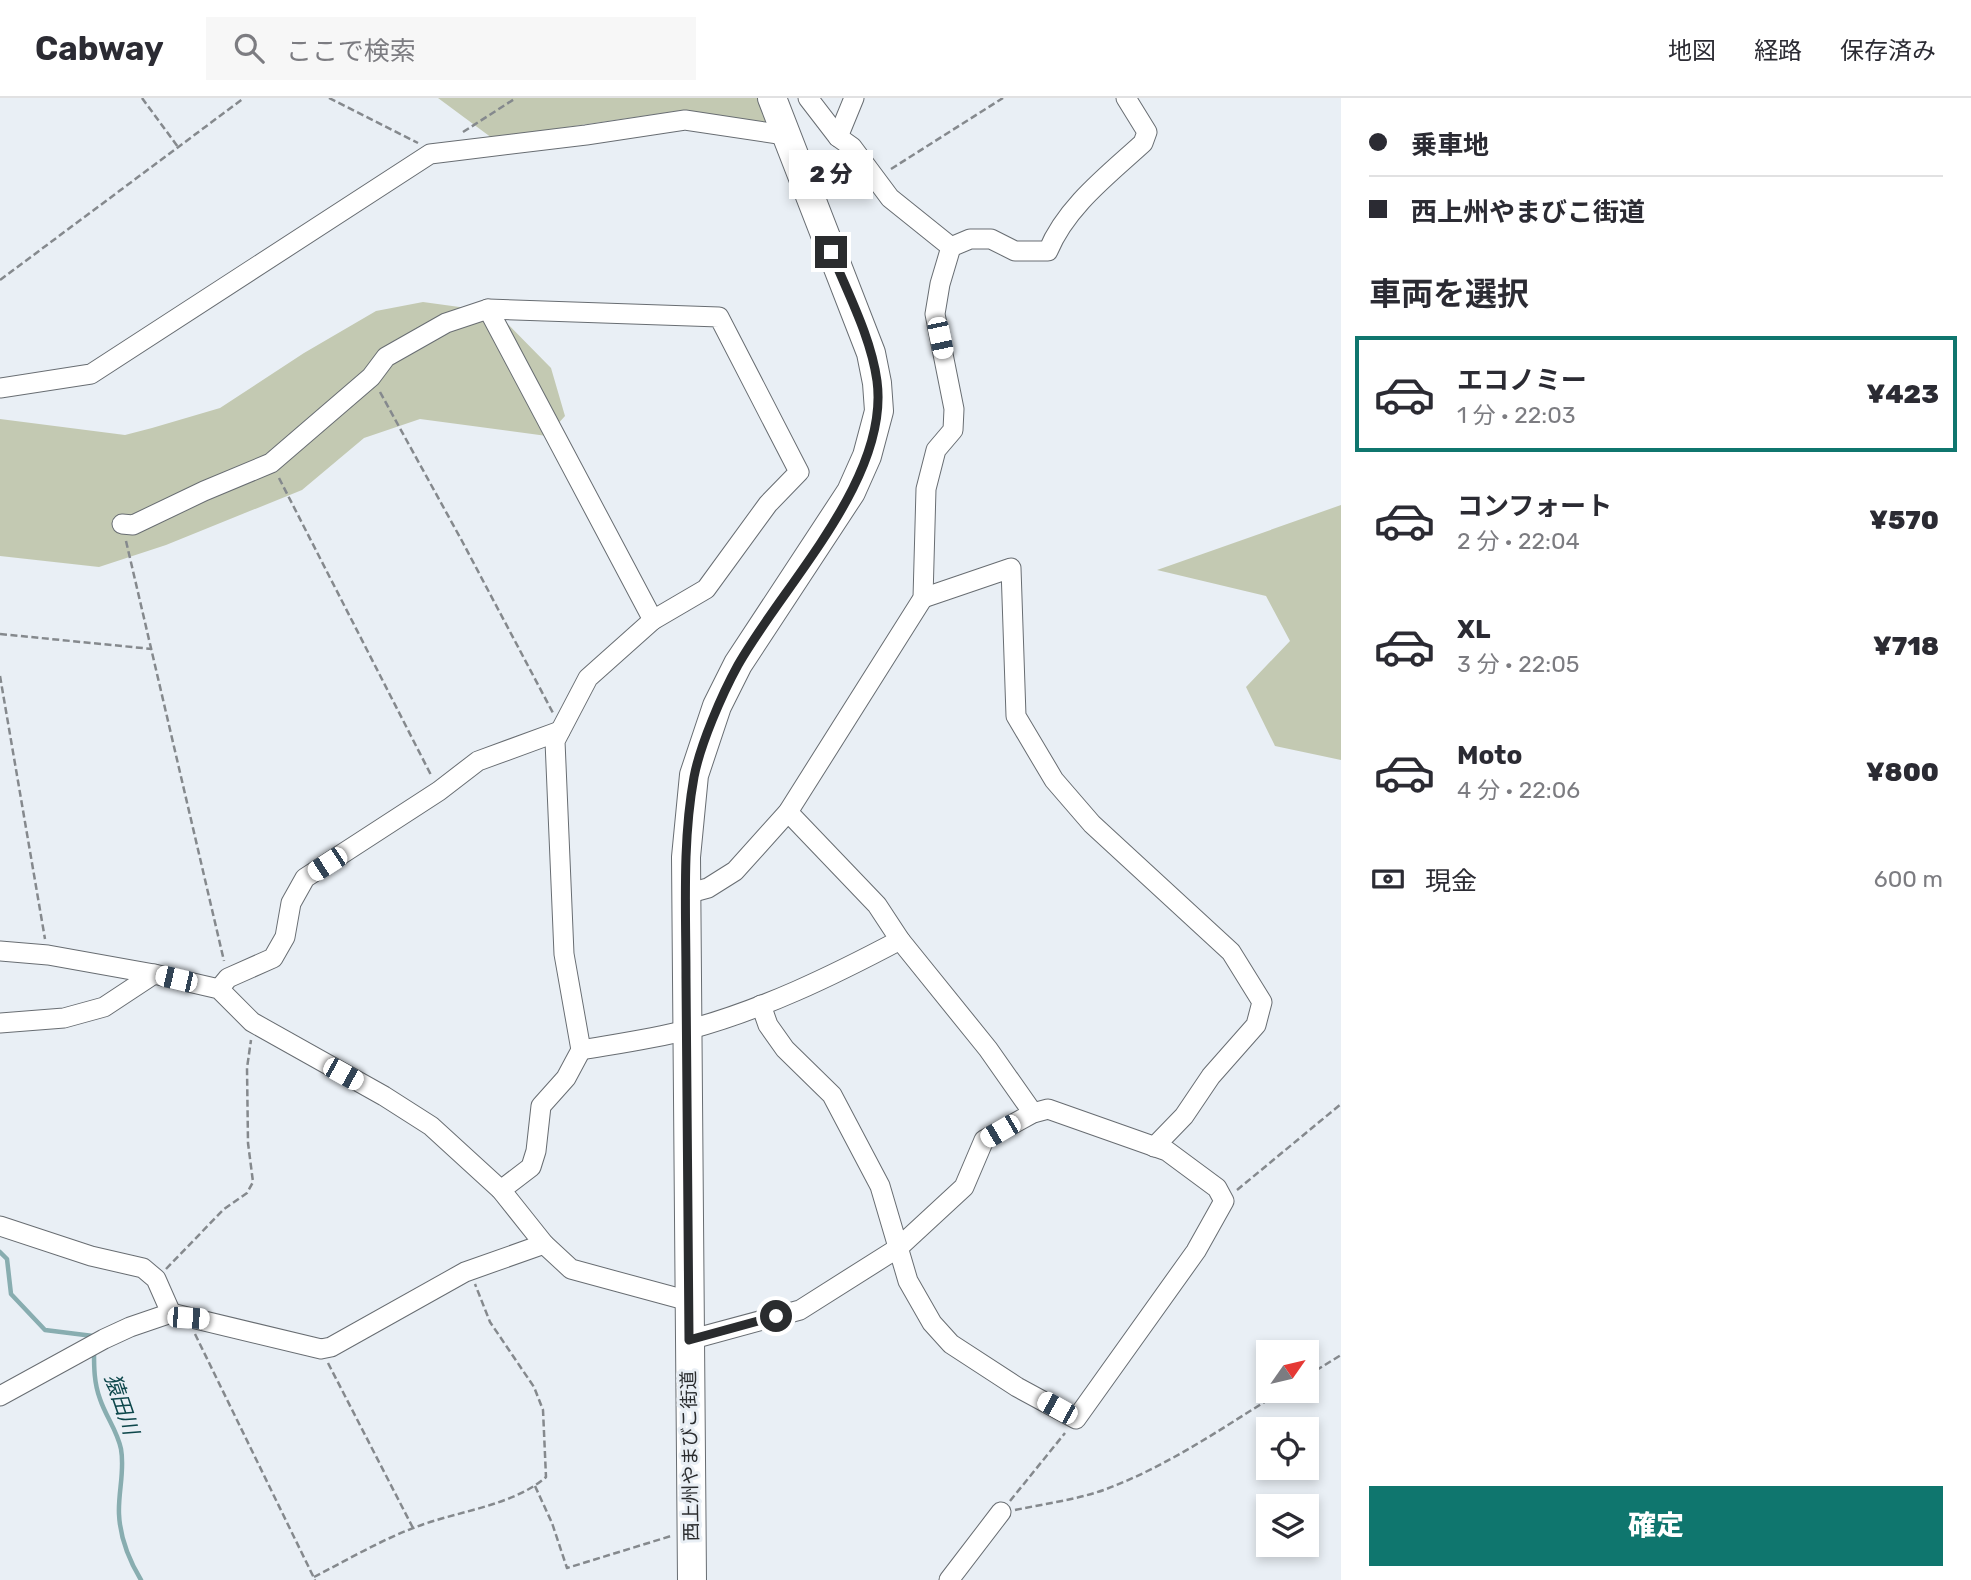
<!DOCTYPE html>
<html lang="ja">
<head>
<meta charset="utf-8">
<style>
	body { margin:0; font-family:Rubik,"Noto Sans JP",sans-serif; background:#f7f7f7; color:#2b2b33; height:100vh; display:flex; flex-direction:column; font-size:26px; white-space:nowrap }
	* { box-sizing:border-box; margin:0 }
	p { font-size:23px; color:#7c7c81 }
	.icon { flex:none; width:38px; height:38px; fill:none; stroke:currentColor; stroke-width:2; stroke-linecap:round; stroke-linejoin:round }
	.map { position:relative; flex:1; overflow:hidden }
	.panel { display:flex; flex-direction:column; background:#fff; width:630px }
	.panel>* { flex:none }
	.banner { display:grid; align-content:center; height:154px; padding:0 28px; background:#fff }
	.needle { width:46px; rotate:56deg }
	.controls { position:absolute; left:1256px; top:1242px; display:grid; gap:14px }
	.controls a { display:grid; place-items:center; width:63px; height:63px; border-radius:0px; background:#fff; box-shadow:0 4px 10px #0003; font-size:35px }
	.end { position:absolute; width:32px; height:32px; margin:-16px; border:9px solid #2a2c2e; background:#fff; box-shadow:0 0 0 4px #fff }
	.from { border-radius:50% }
	.bubble { position:absolute; height:49px; border-radius:0px; background:#fff; box-shadow:0 4px 10px #0003; font-size:23px; font-weight:800; line-height:49px; text-align:center }
	.car { position:absolute; width:21px; height:42px; margin:-21px -10px; border-radius:9px; box-shadow:0 0 5px 2px #0007; background:linear-gradient(#fff 24%,#345 0 40%,#fff 0 76%,#345 0 86%,#fff 0) }
	.banner b { display:flex; align-items:center; gap:24px; height:66px; font-size:26px }
	.banner b+b { border-top:2px solid #e1e1e2 }
	.banner i { width:18px; height:18px; background:#2b2b33 }
	ul { padding:0; list-style:none }
	li { display:flex; align-items:center; gap:21px; height:116px; margin:0 14px 10px; padding:0 14px; border:4px solid transparent; border-radius:0px }
	li div { flex:1 }
	li b { display:block; font-size:26px }
	li em { font-style:normal; font-weight:800 }
	li.active { border-color:#0f766e }
	li>.icon { width:63px; height:63px; stroke-width:1.5 }
	h2 { padding:0 28px; font-size:32px; line-height:84px }
	.pay { display:flex; align-items:center; gap:18px; height:77px; padding:0 28px; font-size:26px }
	.pay p { margin-inline-start:auto }
	.button { display:flex; gap:14px; margin-top:auto; padding:14px 28px }
	.button a { flex:1; height:80px; border-radius:0px; background:#0f766e; color:#fff; font-size:28px; font-weight:800; line-height:80px; text-align:center }
	header { display:flex; align-items:center; gap:42px; box-sizing:border-box; height:98px; padding:0 35px; background:#fff; border-bottom:2px solid #e1e1e2 }
	header strong { font-size:33px }
	nav { display:flex; gap:38px; margin-inline-start:auto; font-size:24px }
	.search { width:490px; height:63px; background:#f7f7f7; display:flex; align-items:center; gap:18px; box-sizing:border-box; padding:0 24px; border-radius:0px; color:#7c7c81; font-size:26px }
	main { display:flex; flex:1; min-height:0 }
	.map>svg:first-child { display:block }
	.green { fill:#c3c9b2 }
	.lines { fill:none; stroke-linecap:round; stroke-linejoin:round }
	.stream { stroke:#88adb0; stroke-width:4.5 }
	.minor-casing { stroke:#686d72; stroke-width:21 }
	.highway-casing { stroke:#686d72; stroke-width:30 }
	.path { stroke:#85898d; stroke-width:2.5; stroke-dasharray:7 3.5; stroke-linecap:butt }
	.minor { stroke:#fff; stroke-width:19 }
	.highway { stroke:#fff; stroke-width:28 }
	.route { stroke:#2a2c2e; stroke-width:9 }
	.labels { text-anchor:middle; dominant-baseline:central; stroke-width:6; stroke-linejoin:round; paint-order:stroke }
	.street-label { font-size:19px; fill:#2a2c2e; stroke:#e9eff5 }
	.water-label { font-size:21px; font-style:italic; fill:#0d474b; stroke:#e9eff5 }
</style>
</head>
<body>
<header>
<strong>Cabway</strong>
<div class="search"><svg class="icon" aria-label="search" viewBox="0 0 24 24"><circle cx="10" cy="10" r="6"/><path d="M15 15l6 6"/></svg>ここで検索</div>
<nav><a>地図</a><a>経路</a><a>保存済み</a></nav>
</header>
<main>
<div class="map">
<svg width="1341" height="1482" viewBox="0 0 1341 1482">
	<rect width="100%" height="100%" fill="#e9eff5"/>
	<!-- green -->
	<g class="green">
		<path d="M 438,0 L 764,0 L 774,26 L 684,12 L 492,40 Z"/>
		<path d="M 423,204 L 496,214 L 551,270 L 565,318 L 547,338 L 420,321 L 364,340 L 302,392 L 166,447 L 99,469 L 0,458 L 0,321 L 125,337 L 152,330 L 220,310 L 304,255 L 376,213 Z"/>
		<path d="M 1341,407 L 1341,662 L 1275,648 L 1246,589 L 1290,543 L 1266,498 L 1157,472 Z"/>
	</g>
	<g class="lines">
		<!-- stream -->
		<g class="stream">
			<path d="M 0,1154 L 7,1161 L 11,1196 L 45,1232 L 93,1238"/>
			<path d="M 94,1253 C 94,1269 94,1285 100,1301 C 106,1319 117,1332 121,1351 C 125,1373 118,1394 119,1416 C 120,1440 129,1462 141,1482"/>
		</g>
		<defs>
			<g id="minor">
				<path d="M 808,0 L 838,39 L 852,49 L 890,100 L 951,149 L 970,141 L 991,141 L 1015,153 L 1048,153 C 1066,109 1108,77 1143,45 L 1147,34 L 1126,0"/>
				<path d="M 838,39 L 854,0"/>
				<path d="M 488,211 L 653,522"/>
				<path d="M 0,290 L 91,276 L 430,56 L 586,37 L 685,22 L 785,37"/>
				<path d="M 122,426 L 133,427 L 204,393 L 271,365 L 371,279 L 386,259 L 446,225 L 488,211 L 719,219 L 799,374 L 768,406 L 706,491 L 653,522 L 588,580 L 555,643 L 564,856 L 581,952 L 566,980 L 541,1008 L 536,1053 L 531,1069 L 501,1092"/>
				<path d="M 923,500 L 1011,470 L 1016,618 L 1054,682 L 1092,726 L 1231,854 L 1262,904 L 1256,927 L 1211,978 L 1184,1018 L 1154,1049"/>
				<path d="M 788,714 L 877,807 L 900,842 L 988,951 L 1033,1015"/>
				<path d="M 686,796 L 708,790 L 735,773 L 788,714 L 923,500 L 926,391 L 936,352 L 953,332 L 954,311 L 935,216 L 940,186 L 951,149"/>
				<path d="M 0,853 L 48,857 L 154,876 L 219,891 L 252,924 L 384,998 L 431,1028 L 501,1092 L 544,1146 L 571,1171 L 689,1203"/>
				<path d="M 219,891 L 228,880 L 273,860 L 285,839 L 291,805 L 305,780 L 439,693 L 478,663 L 560,633"/>
				<path d="M 0,925 L 64,920 L 104,909 L 154,876"/>
				<path d="M 581,952 C 616,946 652,941 687,932 C 762,912 832,878 900,842"/>
				<path d="M 0,1128 L 91,1158 L 143,1170 L 156,1181 L 171,1215"/>
				<path d="M 689,1242 L 800,1212 L 898,1150 L 964,1089 L 984,1042 L 1033,1015 L 1048,1011 L 1167,1053 L 1217,1090 L 1224,1103 L 1196,1153 L 1076,1321 L 1017,1289 L 951,1246 L 932,1225 L 908,1183 L 880,1088 L 832,997 L 785,951 L 768,927 L 761,907"/>
				<path d="M 0,1298 L 104,1241 L 130,1229 L 171,1215 L 321,1251 L 331,1249 L 465,1174 L 544,1146"/>
				<path d="M 949,1482 L 1001,1414"/>
			</g>
			<path id="highway" d="M 692,1482 L 686,759 L 694,677 L 717,608 L 738,566 L 851,394 L 867,358 L 879,313 L 877,285 L 871,255 L 772,0"/>
		</defs>
		<!-- minor casing -->
		<use href="#minor" class="minor-casing"/>
		<!-- highway casing -->
		<use href="#highway" class="highway-casing"/>
		<!-- path -->
		<g class="path">
			<path d="M 142,0 L 178,49"/>
			<path d="M 329,0 L 418,45"/>
			<path d="M 463,34 L 516,0"/>
			<path d="M 891,71 L 1003,0"/>
			<path d="M 0,182 L 244,0"/>
			<path d="M 380,294 L 462,443 L 553,615"/>
			<path d="M 279,380 L 432,679"/>
			<path d="M 126,443 L 224,863"/>
			<path d="M 0,536 L 152,551"/>
			<path d="M 0,578 L 45,841"/>
			<path d="M 1237,1092 L 1341,1006"/>
			<path d="M 166,1171 L 224,1111 L 247,1095 L 253,1084 L 248,1045 L 247,970 L 251,942"/>
			<path d="M 195,1236 L 315,1482"/>
			<path d="M 328,1265 L 413,1430"/>
			<path d="M 1307,1278 L 1341,1257"/>
			<path d="M 535,1388 L 552,1425 L 567,1470 L 671,1438"/>
			<path d="M 1010,1403 L 1065,1335"/>
			<path d="M 1015,1412 C 1048,1405 1083,1401 1114,1388 C 1174,1364 1227,1327 1282,1293"/>
			<path d="M 314,1479 C 347,1462 381,1442 416,1429 C 457,1413 513,1408 546,1379 L 543,1312 L 534,1289 L 490,1224 L 475,1186"/>
		</g>
		<!-- minor -->
		<use href="#minor" class="minor"/>
		<!-- highway -->
		<use href="#highway" class="highway"/>
	</g>
	<g class="lines">
		<!-- route -->
		<path class="route" d="M 776,1218 L 689,1242 C 689,1121 686,1001 686,880 C 686,814 682,744 694,679 C 700,647 722,596 738,567 C 783,487 890,381 877,283 C 871,239 848,196 831,154"/>
	</g>
	<g class="labels">
		<!-- street labels -->
		<g class="street-label">
			<text transform="translate(690 1358) rotate(-91)">西上州やまびこ街道</text>
		</g>
		<!-- water labels -->
		<g class="water-label">
			<text transform="translate(122 1306) rotate(71)">猿田川</text>
		</g>
	</g>
</svg>
<div class="controls">
<a><svg class="needle" viewBox="-14 -14 28 28"><path d="M0-13l5 13h-10z" fill="#e53935"/><path d="M0 13l5-13h-10z" fill="#7c7c81"/></svg></a>
<a><svg class="icon" aria-label="locate" viewBox="0 0 24 24"><circle cx="12" cy="12" r="6"/><path d="M12 2v4M12 18v4M2 12h4M18 12h4"/></svg></a>
<a><svg class="icon" aria-label="layers" viewBox="0 0 24 24"><path d="M12 4l9 5-9 5-9-5zM3 14l9 5 9-5"/></svg></a>
</div>
<i class="end from" style="left:776px;top:1218px"></i>
<i class="end" style="left:831px;top:154px"></i>
<div class="bubble" style="left:789px;top:52px;width:84px">2 分</div>
<i class="car" style="left:940px;top:240px;rotate:168deg"></i>
<i class="car" style="left:327px;top:766px;rotate:237deg"></i>
<i class="car" style="left:176px;top:881px;rotate:283deg"></i>
<i class="car" style="left:343px;top:976px;rotate:119deg"></i>
<i class="car" style="left:1000px;top:1033px;rotate:240deg"></i>
<i class="car" style="left:188px;top:1220px;rotate:93deg"></i>
<i class="car" style="left:1057px;top:1310px;rotate:299deg"></i>
</div>
<section class="panel">
<div class="banner">
<b><i class="from"></i>乗車地</b>
<b><i></i>西上州やまびこ街道</b>
</div>
<h2>車両を選択</h2>
<ul>
<li class="active"><svg class="icon" aria-label="car" viewBox="0 0 24 24"><path d="M5 17H2v-5l4-1 3-4h7l3 4 3 1v5h-3M9 17h6M6 11h13"/><circle cx="7" cy="17" r="2"/><circle cx="17" cy="17" r="2"/></svg><div><b>エコノミー</b><p>1 分 · 22:03</p></div><em>¥423</em></li>
<li><svg class="icon" aria-label="car" viewBox="0 0 24 24"><path d="M5 17H2v-5l4-1 3-4h7l3 4 3 1v5h-3M9 17h6M6 11h13"/><circle cx="7" cy="17" r="2"/><circle cx="17" cy="17" r="2"/></svg><div><b>コンフォート</b><p>2 分 · 22:04</p></div><em>¥570</em></li>
<li><svg class="icon" aria-label="car" viewBox="0 0 24 24"><path d="M5 17H2v-5l4-1 3-4h7l3 4 3 1v5h-3M9 17h6M6 11h13"/><circle cx="7" cy="17" r="2"/><circle cx="17" cy="17" r="2"/></svg><div><b>XL</b><p>3 分 · 22:05</p></div><em>¥718</em></li>
<li><svg class="icon" aria-label="car" viewBox="0 0 24 24"><path d="M5 17H2v-5l4-1 3-4h7l3 4 3 1v5h-3M9 17h6M6 11h13"/><circle cx="7" cy="17" r="2"/><circle cx="17" cy="17" r="2"/></svg><div><b>Moto</b><p>4 分 · 22:06</p></div><em>¥800</em></li>
</ul>
<div class="pay"><svg class="icon" aria-label="cash" viewBox="0 0 24 24"><path d="M3 7h18v10H3z"/><circle cx="12" cy="12" r="2"/></svg>現金<p>600 m</p></div>
<div class="button"><a>確定</a></div>
</section>
</main>
</body>
</html>
